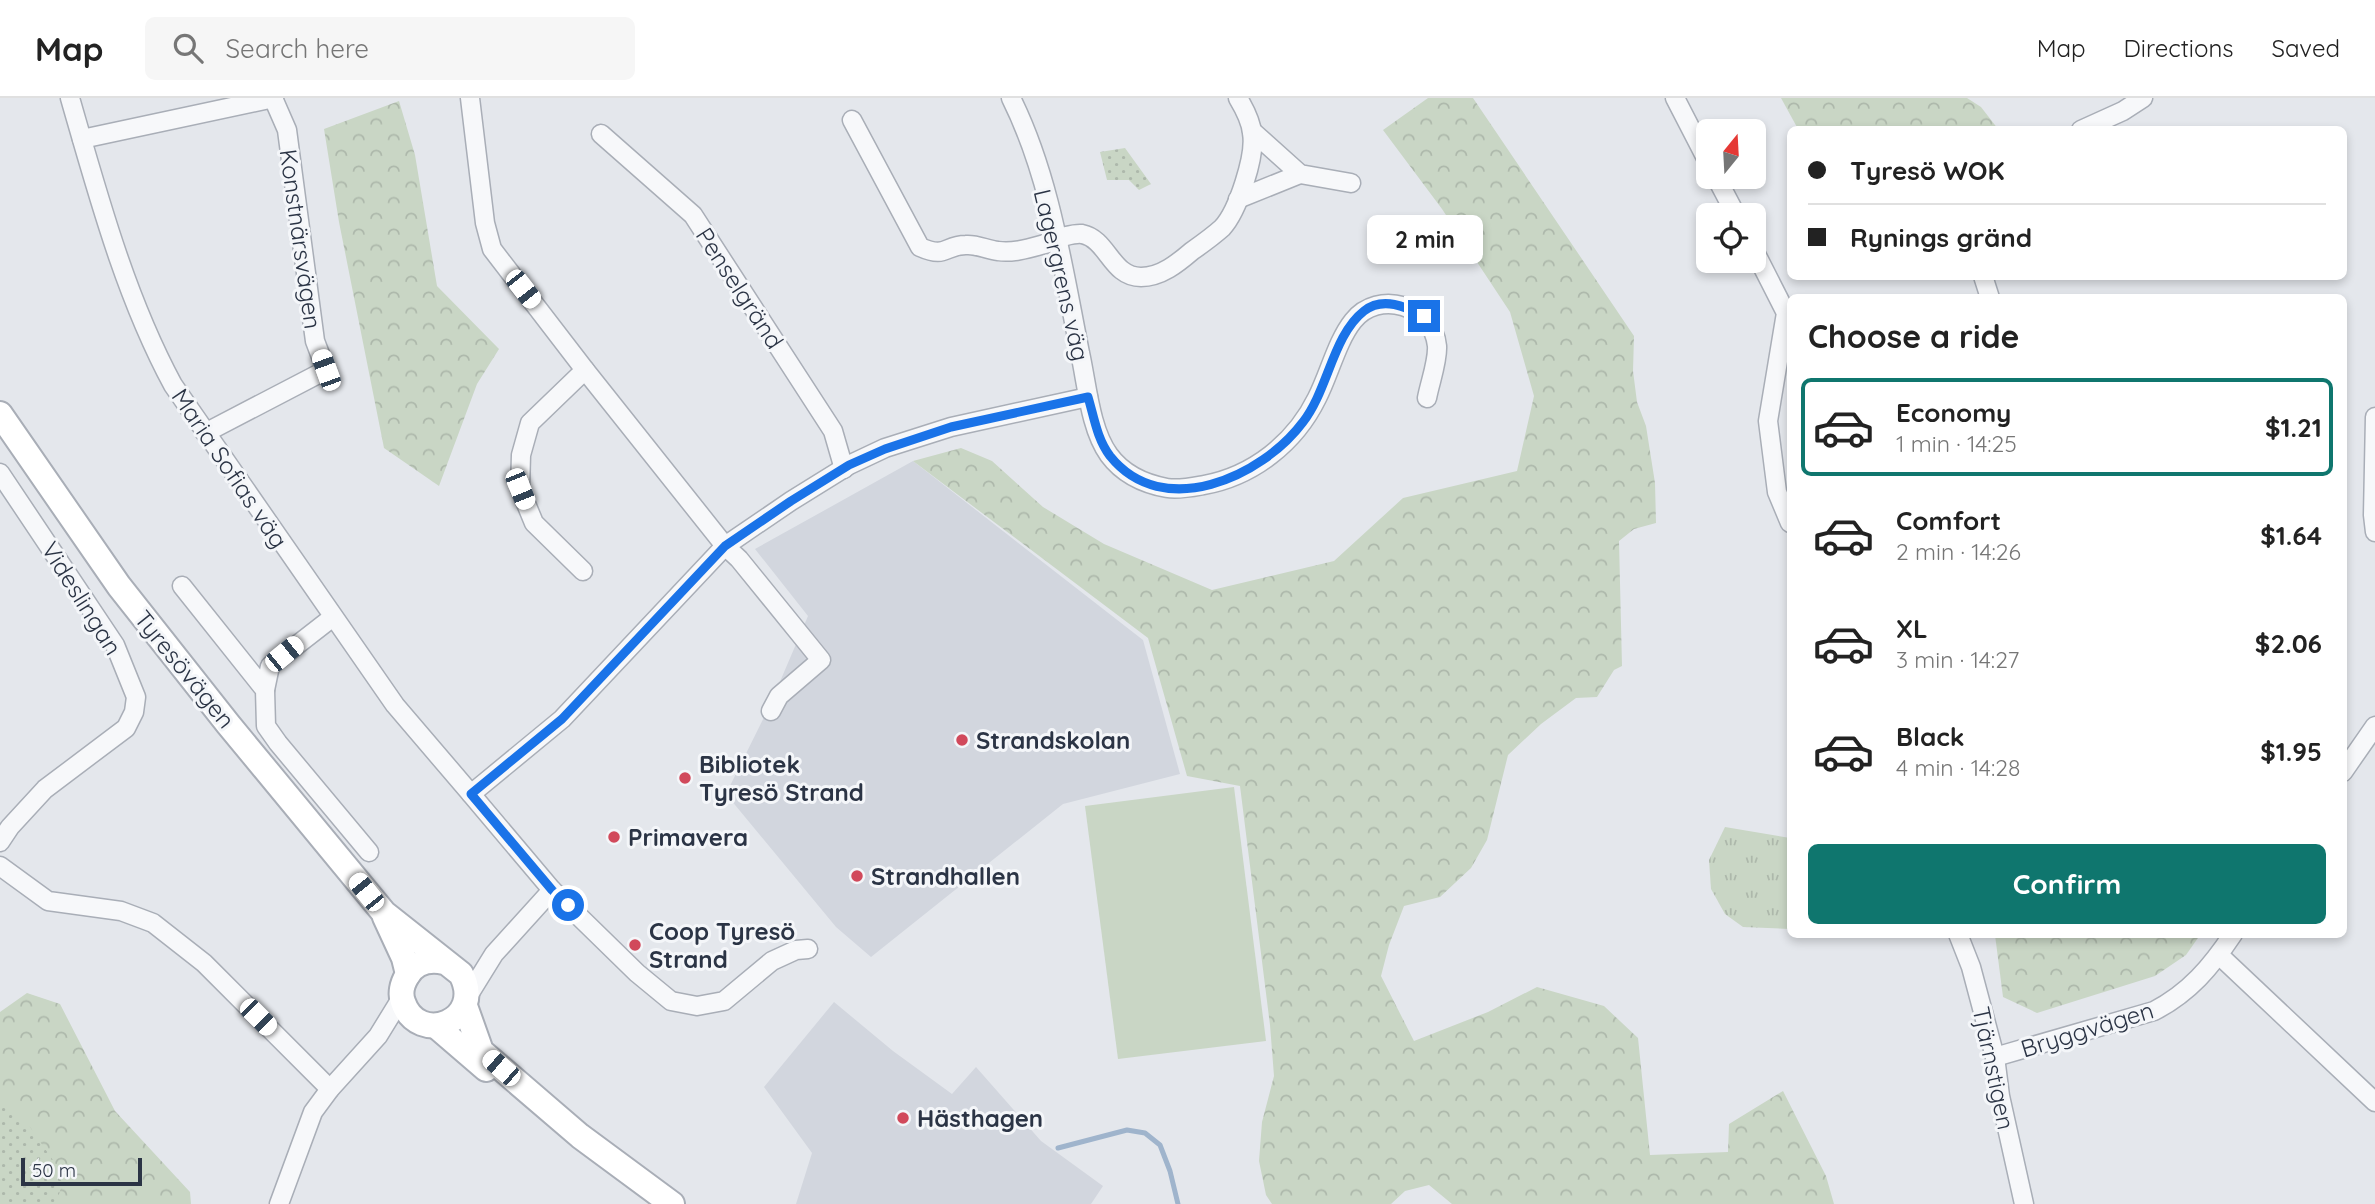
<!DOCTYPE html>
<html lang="en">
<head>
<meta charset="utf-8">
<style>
	body { margin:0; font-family:Quicksand,sans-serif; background:#f6f6f6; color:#222; height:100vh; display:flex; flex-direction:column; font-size:26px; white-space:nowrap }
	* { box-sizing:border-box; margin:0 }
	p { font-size:23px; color:#767676 }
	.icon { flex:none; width:38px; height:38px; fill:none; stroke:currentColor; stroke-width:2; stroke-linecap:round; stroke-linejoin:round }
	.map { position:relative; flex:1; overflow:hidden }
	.details { position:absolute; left:1787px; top:196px; width:560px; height:644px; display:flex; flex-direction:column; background:#fff; border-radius:10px; box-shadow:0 4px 10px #0003 }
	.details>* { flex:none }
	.hud { position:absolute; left:1787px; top:28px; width:560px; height:154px; border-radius:10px; box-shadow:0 4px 10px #0003; display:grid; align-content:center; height:154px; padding:0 21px; background:#fff }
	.needle { width:46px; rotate:18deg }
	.fabs { position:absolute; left:1696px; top:21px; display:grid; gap:14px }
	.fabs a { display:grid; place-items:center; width:70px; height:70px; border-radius:10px; background:#fff; box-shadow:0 4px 10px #0003; font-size:35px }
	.scale { position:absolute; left:21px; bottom:18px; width:121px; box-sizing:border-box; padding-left:7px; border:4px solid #2b3445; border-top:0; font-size:19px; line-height:24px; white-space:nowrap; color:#2b3445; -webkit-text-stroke:5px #f4f6f9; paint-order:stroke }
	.end { position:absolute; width:32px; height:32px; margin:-16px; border:9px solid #1a73e8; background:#fff; box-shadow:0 0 0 4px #fff }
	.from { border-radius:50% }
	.bubble { position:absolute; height:49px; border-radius:10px; background:#fff; box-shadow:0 4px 10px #0003; font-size:23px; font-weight:800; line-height:49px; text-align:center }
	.car { position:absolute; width:21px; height:42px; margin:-21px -10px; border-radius:9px; box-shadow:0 0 5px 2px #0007; background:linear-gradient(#fff 24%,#345 0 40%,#fff 0 76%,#345 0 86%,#fff 0) }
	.hud b { display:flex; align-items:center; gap:24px; height:66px; font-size:26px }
	.hud b+b { border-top:2px solid #e0e0e0 }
	.hud i { width:18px; height:18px; background:#222 }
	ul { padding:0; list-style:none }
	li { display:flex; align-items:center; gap:21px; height:98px; margin:0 14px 10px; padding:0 7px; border:4px solid transparent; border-radius:10px }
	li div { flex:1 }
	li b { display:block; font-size:26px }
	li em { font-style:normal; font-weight:800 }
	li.current { border-color:#0f766e }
	li>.icon { width:63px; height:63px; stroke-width:1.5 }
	h2 { padding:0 21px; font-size:32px; line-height:84px }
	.action { display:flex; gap:14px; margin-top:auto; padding:14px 21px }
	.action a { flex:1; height:80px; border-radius:10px; background:#0f766e; color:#fff; font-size:28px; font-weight:800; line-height:80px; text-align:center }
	header { display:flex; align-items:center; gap:42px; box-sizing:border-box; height:98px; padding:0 35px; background:#fff; border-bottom:2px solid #e0e0e0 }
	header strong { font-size:33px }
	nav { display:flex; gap:38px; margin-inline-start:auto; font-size:24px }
	.search { width:490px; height:63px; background:#f6f6f6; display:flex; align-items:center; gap:18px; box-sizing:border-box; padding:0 24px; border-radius:10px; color:#767676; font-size:26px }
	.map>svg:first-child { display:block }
	.built { fill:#d2d6de }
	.grass { fill:url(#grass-tufts) }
	.forest { fill:url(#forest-crowns) }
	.park { fill:url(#park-dots) }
	.pitch { fill:#c9d6c5 }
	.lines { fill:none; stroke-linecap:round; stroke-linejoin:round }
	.stream { stroke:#9fb4cc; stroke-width:5 }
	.street-casing { stroke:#a9aeb7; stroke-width:21 }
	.secondary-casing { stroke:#a9aeb7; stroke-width:28 }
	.street { stroke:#f7f8fa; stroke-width:18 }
	.secondary { stroke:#fff; stroke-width:24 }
	.route { stroke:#1a73e8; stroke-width:9 }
	.poi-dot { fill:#d1495b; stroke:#f4f6f9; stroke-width:2.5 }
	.labels { text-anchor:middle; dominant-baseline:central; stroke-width:6; stroke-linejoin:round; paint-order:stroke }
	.street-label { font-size:24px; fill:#2b3445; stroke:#f4f6f9 }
	.poi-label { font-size:24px; font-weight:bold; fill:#2b3445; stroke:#f4f6f9; text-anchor:start }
</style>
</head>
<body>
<header>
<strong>Map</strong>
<div class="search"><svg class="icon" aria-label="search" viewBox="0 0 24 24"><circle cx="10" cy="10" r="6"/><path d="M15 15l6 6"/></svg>Search here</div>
<nav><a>Map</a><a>Directions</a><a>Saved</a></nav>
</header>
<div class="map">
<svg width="2375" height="1106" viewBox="0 0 2375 1106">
	<defs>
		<pattern id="grass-tufts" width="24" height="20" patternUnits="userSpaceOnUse" patternTransform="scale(1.75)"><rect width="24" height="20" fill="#c9d6c5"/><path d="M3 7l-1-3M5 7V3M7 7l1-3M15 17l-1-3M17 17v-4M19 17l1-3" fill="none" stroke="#adb8ab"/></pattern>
		<pattern id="forest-crowns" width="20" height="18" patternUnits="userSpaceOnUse" patternTransform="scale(1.75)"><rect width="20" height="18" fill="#c9d6c5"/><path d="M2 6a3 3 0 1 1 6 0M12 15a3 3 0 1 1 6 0" fill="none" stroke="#adb8ab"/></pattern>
		<pattern id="park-dots" width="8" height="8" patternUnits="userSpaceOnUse" patternTransform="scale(1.75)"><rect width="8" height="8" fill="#c9d6c5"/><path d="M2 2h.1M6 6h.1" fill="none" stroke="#adb8ab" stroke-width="1.8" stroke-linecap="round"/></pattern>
	</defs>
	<rect width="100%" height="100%" fill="#e4e7ec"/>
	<!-- built -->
	<g class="built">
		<path d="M 913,363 L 1143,542 L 1180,676 L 1063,706 L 871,859 L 836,829 L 726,696 L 770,607 L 808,518 L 755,451 Z"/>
		<path d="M 834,904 L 893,953 L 952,996 L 976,969 L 1041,1043 L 1103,1088 L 1091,1106 L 796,1106 L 812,1055 L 764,989 Z"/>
	</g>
	<!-- grass -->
	<path class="grass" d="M 1725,729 L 1790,740 L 1790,831 L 1743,829 L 1725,816 L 1711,791 L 1709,762 Z"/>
	<!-- forest -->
	<g class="forest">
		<path d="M 1428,0 L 1473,0 L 1634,238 L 1633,273 L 1637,304 L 1646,328 L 1655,385 L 1656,425 L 1634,431 L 1619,443 L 1622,568 L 1614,572 L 1597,599 L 1576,600 L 1541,626 L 1508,657 L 1487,742 L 1471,770 L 1440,799 L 1404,808 L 1389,847 L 1381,878 L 1414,943 L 1488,914 L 1537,889 L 1604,908 L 1638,940 L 1650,1057 L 1728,1054 L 1729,1026 L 1783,993 L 1826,1078 L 1834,1106 L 1452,1106 L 1429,1087 L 1405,1093 L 1391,1106 L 1272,1106 L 1266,1097 L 1259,1063 L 1262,1024 L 1274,978 L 1270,927 L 1240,688 L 1187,678 L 1148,540 L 913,363 L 961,350 L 992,363 L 1043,409 L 1104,446 L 1212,492 L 1334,463 L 1403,400 L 1517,373 L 1534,298 L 1510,214 L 1442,111 L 1383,32 Z"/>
		<path d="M 1781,0 L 1967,0 L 1981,9 L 1998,31 L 1798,31 Z"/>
		<path d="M 399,3 L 415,57 L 437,188 L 499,251 L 477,286 L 439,388 L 384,350 L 339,124 L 324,31 Z"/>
		<path d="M 1995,837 L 1995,836 L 2200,837 L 2186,857 L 2155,878 L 2037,915 L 2003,899 Z"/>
		<path d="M 27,895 L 60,906 L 115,1013 L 190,1094 L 191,1106 L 0,1106 L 0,914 Z"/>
	</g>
	<!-- park -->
	<g class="park">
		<path d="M 1125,50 L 1151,86 L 1139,92 L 1129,82 L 1107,82 L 1100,54 Z"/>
		<path d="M 0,998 L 28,1026 L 61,1074 L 63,1083 L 56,1106 L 0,1106 Z"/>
	</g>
	<!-- pitch -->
	<path class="pitch" d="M 1234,689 L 1266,943 L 1118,961 L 1085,708 Z"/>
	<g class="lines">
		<!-- stream -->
		<path class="stream" d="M 1058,1050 L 1127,1032 L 1145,1035 L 1160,1047 L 1170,1073 L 1178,1106"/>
		<defs>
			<g id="street">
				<path d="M 70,0 C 98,97 125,198 173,287 L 395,607 L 471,696"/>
				<path d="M 470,0 L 485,125 L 492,151 L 585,272 L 725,448 L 739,461 L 821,562 L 779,598 L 771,613"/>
				<path d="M 1011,0 C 1050,78 1063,170 1080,255 C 1087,286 1090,331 1109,357 C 1123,376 1145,386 1167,390 C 1179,392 1193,389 1204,387 C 1253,378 1295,345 1317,300 C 1329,277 1337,243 1353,223 C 1378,191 1433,207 1437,248 C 1438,263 1430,284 1427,300"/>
				<path d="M 1675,0 L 1708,64"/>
				<path d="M 852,22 L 920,149 C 947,161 944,147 966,147 C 977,146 987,152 998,153 C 1017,156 1038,147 1057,143"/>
				<path d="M 2081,32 L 2123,13 L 2143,0"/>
				<path d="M 1252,33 L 1300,76 L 1351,85"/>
				<path d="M 601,36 L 693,117 L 833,333 L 844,371"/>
				<path d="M 82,41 L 274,0"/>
				<path d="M 1716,79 L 1736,117"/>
				<path d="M 1238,101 L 1300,76"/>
				<path d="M 1056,140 C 1064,139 1074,135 1082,136 C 1108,141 1111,179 1141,179 C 1161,179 1178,165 1192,153 C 1202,146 1213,138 1222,130 C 1238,113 1256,57 1252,35 C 1251,23 1244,10 1238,0"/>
				<path d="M 1754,152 L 1786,215 L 1768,323 L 1777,394 L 1790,425"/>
				<path d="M 1983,178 L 1990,200"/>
				<path d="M 2375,319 L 2373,417 L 2375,434"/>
				<path d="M 205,335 L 326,272 L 315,243 L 287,32 L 273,0"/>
				<path d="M 0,375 L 115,547 L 136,599 L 134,614 L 126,630 L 45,691 L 10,729 L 0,744"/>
				<path d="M 583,473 L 534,425 L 520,391 L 521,357 L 530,325 L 585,272"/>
				<path d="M 182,488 L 265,592 L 266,628 L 278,645 L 369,754"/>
				<path d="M 265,592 L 270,568 L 333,519"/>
				<path d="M 2343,674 L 2375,628"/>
				<path d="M 0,768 L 48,803 L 121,813 L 153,825 L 204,865 L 330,991"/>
				<path d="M 1958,836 L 1971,869 L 1995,959 L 2000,998 L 2024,1106"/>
				<path d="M 808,851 L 796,852 L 772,863 L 724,903 L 697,908 L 671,903 L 637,875 L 552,792 L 471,696 L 562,621 L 725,448 L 791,403 L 849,367 L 885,350 L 951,329 L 1088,299"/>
				<path d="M 2219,857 L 2375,1004"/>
				<path d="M 468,898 L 494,856 L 552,792"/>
				<path d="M 1995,959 L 2154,913 C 2189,895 2211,869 2233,836"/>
				<path d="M 279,1106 L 313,1014 L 330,991 L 378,938 L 402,899"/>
			</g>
			<g id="secondary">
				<path d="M 0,316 L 119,488 L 228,626 L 384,815 L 461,876 C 486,923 418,949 403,904 C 400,896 402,886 407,878 C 415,864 430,861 444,864"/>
				<path d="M 385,819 L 404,860 L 408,876"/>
				<path d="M 465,908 L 481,953 L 580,1038 L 672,1106"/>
				<path d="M 436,928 L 486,971"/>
			</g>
		</defs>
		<!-- street casing -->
		<use href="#street" class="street-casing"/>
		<!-- secondary casing -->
		<use href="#secondary" class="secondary-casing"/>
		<!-- street -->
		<use href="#street" class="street"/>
		<!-- secondary -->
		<use href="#secondary" class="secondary"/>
	</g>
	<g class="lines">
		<!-- route -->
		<path class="route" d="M 568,807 L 552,792 L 471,696 L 562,621 L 725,448 L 791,403 L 849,367 L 885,351 L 951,329 L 1088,299 C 1094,319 1097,341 1110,358 C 1163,424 1262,379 1303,324 C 1328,292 1333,237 1364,213 C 1383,198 1406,209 1424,218"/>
	</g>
	<!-- markers -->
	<g class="poi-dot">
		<circle cx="962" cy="642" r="7"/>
		<circle cx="685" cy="680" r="7"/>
		<circle cx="614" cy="739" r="7"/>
		<circle cx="857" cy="778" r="7"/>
		<circle cx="635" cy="847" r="7"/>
		<circle cx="903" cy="1020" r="7"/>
	</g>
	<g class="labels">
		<!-- street labels -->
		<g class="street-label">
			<text transform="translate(301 141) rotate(82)">Konstnärsvägen</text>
			<text transform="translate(1062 177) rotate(77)">Lagergrens väg</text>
			<text transform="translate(740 190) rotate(57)">Penselgränd</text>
			<text transform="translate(230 370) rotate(56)">Maria Sofias väg</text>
			<text transform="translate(82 500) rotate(58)">Videslingan</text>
			<text transform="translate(185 571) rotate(51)">Tyresövägen</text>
			<text transform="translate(2087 931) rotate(-17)">Bryggvägen</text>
			<text transform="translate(1994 970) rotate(78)">Tjärnstigen</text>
		</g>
		<!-- poi labels -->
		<g class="poi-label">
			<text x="976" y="642">Strandskolan</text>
			<text x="699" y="666">Bibliotek<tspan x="699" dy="28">Tyresö Strand</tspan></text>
			<text x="628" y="739">Primavera</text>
			<text x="871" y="778">Strandhallen</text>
			<text x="649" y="833">Coop Tyresö<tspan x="649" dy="28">Strand</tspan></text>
			<text x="917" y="1020">Hästhagen</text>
		</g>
	</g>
</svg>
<div class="fabs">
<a><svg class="needle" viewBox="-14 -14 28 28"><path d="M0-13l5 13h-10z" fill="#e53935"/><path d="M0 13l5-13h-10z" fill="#767676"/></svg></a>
<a><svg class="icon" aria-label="locate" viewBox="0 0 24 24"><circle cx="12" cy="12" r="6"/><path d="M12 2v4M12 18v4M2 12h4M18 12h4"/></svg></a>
</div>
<div class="scale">50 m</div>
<i class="end from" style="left:568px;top:807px"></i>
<i class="end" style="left:1424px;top:218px"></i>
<div class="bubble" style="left:1367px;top:117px;width:116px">2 min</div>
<i class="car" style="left:523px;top:191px;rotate:142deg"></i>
<i class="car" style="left:326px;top:272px;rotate:340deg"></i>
<i class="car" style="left:520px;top:391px;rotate:158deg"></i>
<i class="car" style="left:284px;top:556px;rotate:51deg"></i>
<i class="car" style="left:366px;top:794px;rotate:321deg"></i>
<i class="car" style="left:258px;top:919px;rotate:135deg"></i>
<i class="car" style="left:501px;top:970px;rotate:311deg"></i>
<div class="hud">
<b><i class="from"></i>Tyresö WOK</b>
<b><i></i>Rynings gränd</b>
</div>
<section class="details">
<h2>Choose a ride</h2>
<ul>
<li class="current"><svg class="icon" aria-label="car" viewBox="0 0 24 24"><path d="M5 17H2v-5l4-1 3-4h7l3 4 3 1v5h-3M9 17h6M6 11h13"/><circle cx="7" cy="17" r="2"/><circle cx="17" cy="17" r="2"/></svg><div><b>Economy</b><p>1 min · 14:25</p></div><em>$1.21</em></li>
<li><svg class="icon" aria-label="car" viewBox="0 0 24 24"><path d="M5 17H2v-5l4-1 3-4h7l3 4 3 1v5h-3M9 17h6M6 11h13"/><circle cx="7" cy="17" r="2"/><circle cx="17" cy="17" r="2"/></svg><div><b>Comfort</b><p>2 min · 14:26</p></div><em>$1.64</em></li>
<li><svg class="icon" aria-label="car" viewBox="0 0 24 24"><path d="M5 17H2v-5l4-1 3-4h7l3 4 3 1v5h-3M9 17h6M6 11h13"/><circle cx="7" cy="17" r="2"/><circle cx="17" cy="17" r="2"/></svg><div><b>XL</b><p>3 min · 14:27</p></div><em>$2.06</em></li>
<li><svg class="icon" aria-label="car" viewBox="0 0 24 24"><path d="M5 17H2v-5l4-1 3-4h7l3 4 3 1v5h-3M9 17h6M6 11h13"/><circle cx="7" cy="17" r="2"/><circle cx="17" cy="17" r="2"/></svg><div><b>Black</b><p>4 min · 14:28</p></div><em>$1.95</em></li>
</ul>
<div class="action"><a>Confirm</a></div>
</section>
</div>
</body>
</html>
